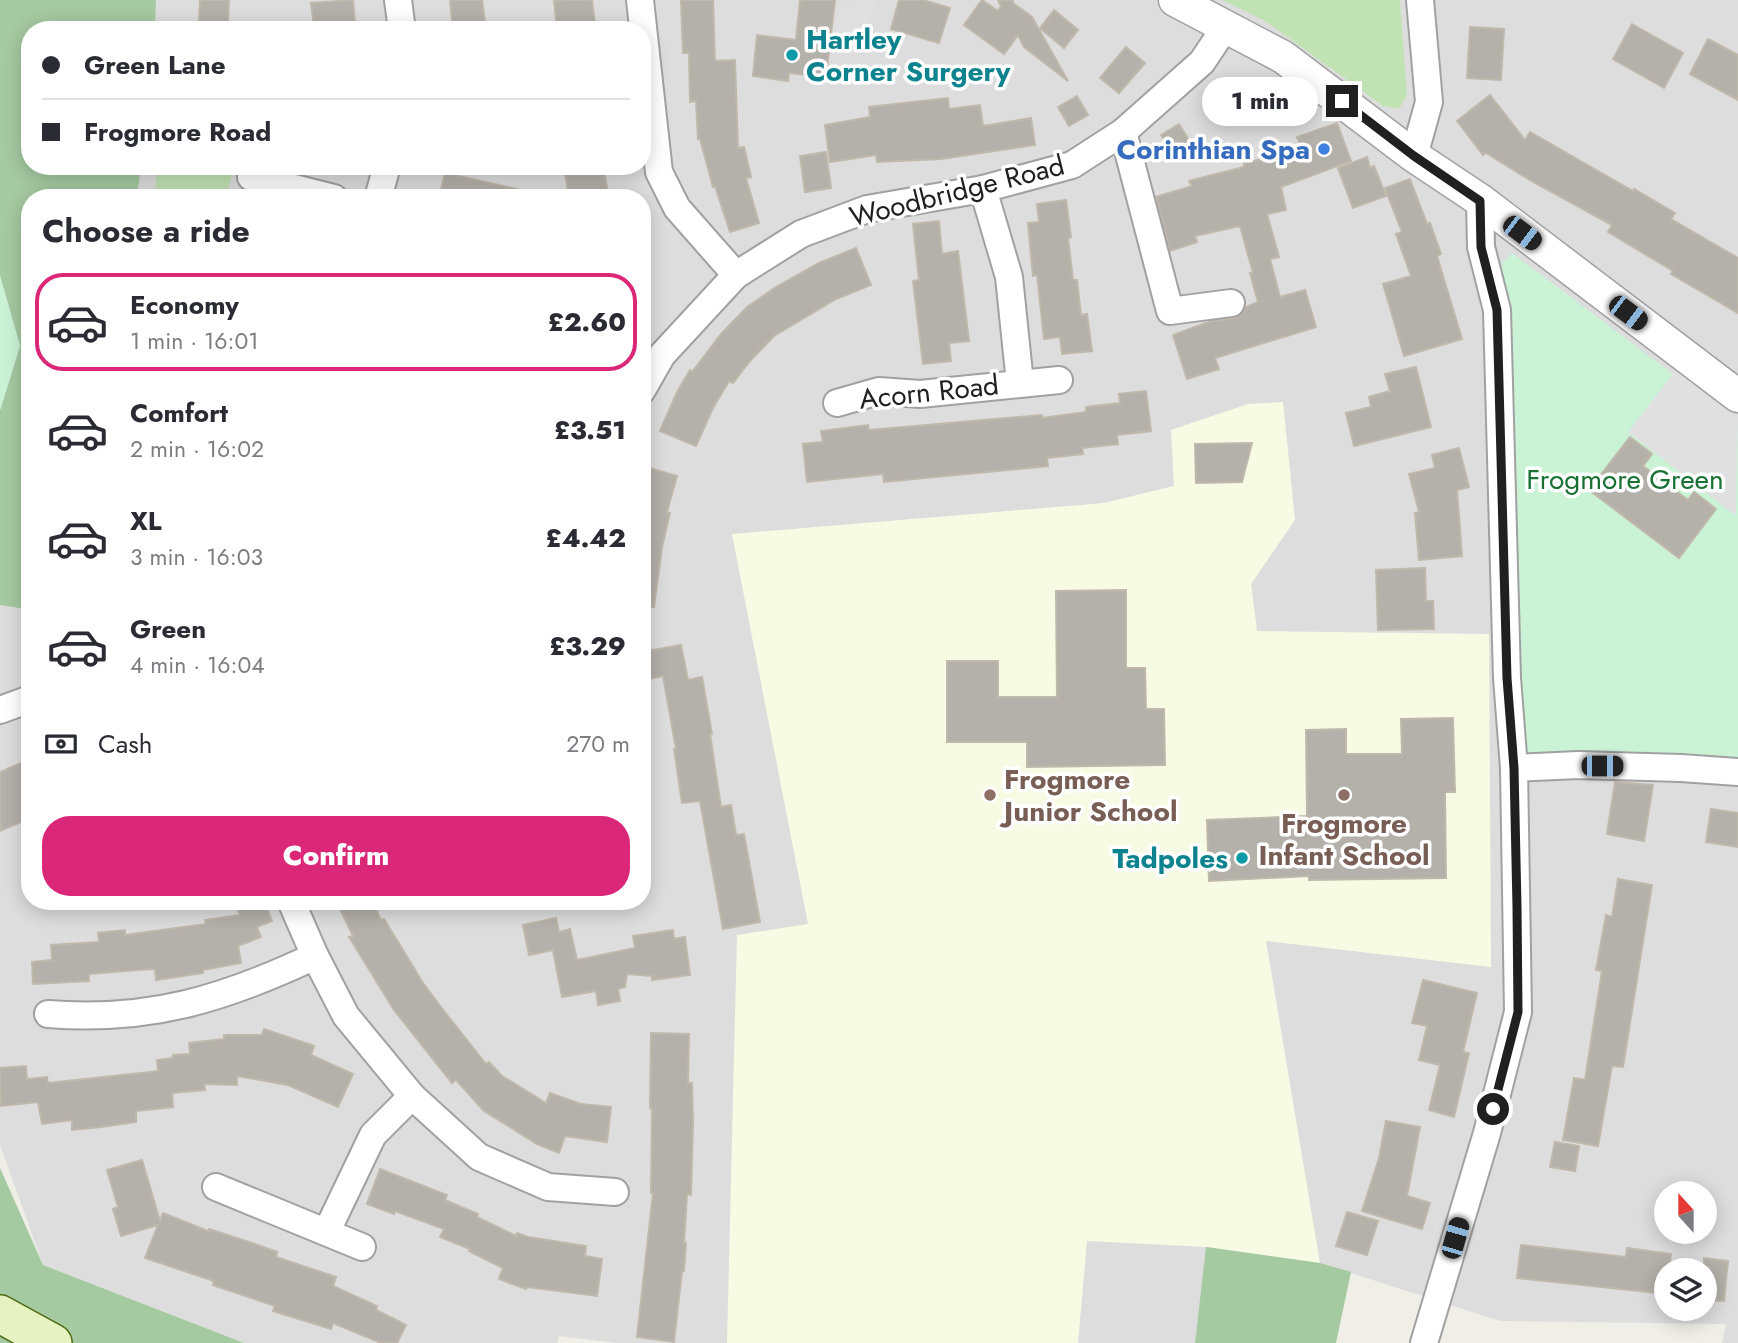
<!DOCTYPE html>
<html lang="en">
<head>
<meta charset="utf-8">
<style>
	body { margin:0; font-family:Jost,sans-serif; background:#f7f7f7; color:#2b2b33; height:100vh; display:flex; flex-direction:column; font-size:26px; white-space:nowrap }
	* { box-sizing:border-box; margin:0 }
	p { font-size:23px; color:#7c7c81 }
	.icon { flex:none; width:38px; height:38px; fill:none; stroke:currentColor; stroke-width:2; stroke-linecap:round; stroke-linejoin:round }
	.map { position:relative; flex:1; overflow:hidden }
	.details { position:absolute; left:21px; top:189px; width:630px; height:721px; display:flex; flex-direction:column; background:#fff; border-radius:28px; box-shadow:0 4px 18px #0003 }
	.details>* { flex:none }
	.top-card { position:absolute; left:21px; top:21px; width:630px; height:154px; border-radius:28px; box-shadow:0 4px 18px #0003; display:grid; align-content:center; height:154px; padding:0 21px; background:#fff }
	.needle { width:46px; rotate:339deg }
	.tools { position:absolute; left:1654px; top:1181px; display:grid; gap:14px }
	.tools a { display:grid; place-items:center; width:63px; height:63px; border-radius:50%; background:#fff; box-shadow:0 4px 18px #0003; font-size:35px }
	.end { position:absolute; width:32px; height:32px; margin:-16px; border:9px solid #202020; background:#fff; box-shadow:0 0 0 4px #fff }
	.from { border-radius:50% }
	.bubble { position:absolute; height:49px; border-radius:24px; background:#fff; box-shadow:0 4px 18px #0003; font-size:23px; font-weight:800; line-height:49px; text-align:center }
	.car { position:absolute; width:21px; height:42px; margin:-21px -10px; border-radius:9px; box-shadow:0 0 5px 2px #0007; background:linear-gradient(#222 24%,#8ab4d8 0 40%,#222 0 76%,#8ab4d8 0 86%,#222 0) }
	.top-card b { display:flex; align-items:center; gap:24px; height:66px; font-size:26px }
	.top-card b+b { border-top:2px solid #e1e1e2 }
	.top-card i { width:18px; height:18px; background:#2b2b33 }
	ul { padding:0; list-style:none }
	li { display:flex; align-items:center; gap:21px; height:98px; margin:0 14px 10px; padding:0 7px; border:4px solid transparent; border-radius:28px }
	li div { flex:1 }
	li b { display:block; font-size:26px }
	li em { font-style:normal; font-weight:800 }
	li.selected { border-color:#db2777 }
	li>.icon { width:63px; height:63px; stroke-width:1.5 }
	h2 { padding:0 21px; font-size:32px; line-height:84px }
	.pay { display:flex; align-items:center; gap:18px; height:77px; padding:0 21px; font-size:26px }
	.pay p { margin-inline-start:auto }
	.cta { display:flex; gap:14px; margin-top:auto; padding:14px 21px }
	.cta a { flex:1; height:80px; border-radius:28px; background:#db2777; color:#fff; font-size:28px; font-weight:800; line-height:80px; text-align:center }
	.map>svg:first-child { display:block }
	.residential { fill:#dedddd; fill-rule:evenodd }
	.education { fill:#f7fbe4 }
	.grass { fill:#c1e3b3 }
	.forest { fill:#a5c9a1 }
	.park { fill:#caf3d6 }
	.parking { fill:#e0e0e0 }
	.building { fill:#b4b0aa; stroke:#bfb8ab; stroke-width:2 }
	.lines { fill:none; stroke-linecap:round; stroke-linejoin:round }
	.minor-casing { stroke:#a1a1a1; stroke-width:30 }
	.tertiary-casing { stroke:#a1a1a1; stroke-width:35 }
	.secondary-casing { stroke:#4f6b12; stroke-width:40 }
	.minor { stroke:#fff; stroke-width:26 }
	.tertiary { stroke:#fff; stroke-width:32 }
	.secondary { stroke:#e6f2c2; stroke-width:37 }
	.route { stroke:#202020; stroke-width:9 }
	.culture-dot { fill:#0f9aa8; stroke:#fff; stroke-width:2.5 }
	.shop-dot { fill:#3f7fe0; stroke:#fff; stroke-width:2.5 }
	.education-dot { fill:#8d6e63; stroke:#fff; stroke-width:2.5 }
	.labels { text-anchor:middle; dominant-baseline:central; stroke-width:7; stroke-linejoin:round; paint-order:stroke }
	.culture-label { font-size:28px; font-weight:bold; fill:#0d838f; stroke:#fff; text-anchor:start }
	.shop-label { font-size:28px; font-weight:bold; fill:#366cbe; stroke:#fff; text-anchor:end }
	.street-label { font-size:28px; fill:#202020; stroke:#fff }
	.park-label { font-size:28px; fill:#197233; stroke:#fff }
	.education-label { font-size:28px; font-weight:bold; fill:#785e54; stroke:#fff; text-anchor:start }
</style>
</head>
<body>
<div class="map">
<svg width="1738" height="1343" viewBox="0 0 1738 1343">
	<rect width="100%" height="100%" fill="#efeee7"/>
	<!-- residential -->
	<path class="residential" d="M 156,0 L 1738,0 L 1738,1343 L 1722,1343 L 1726,1324 L 1500,1321 L 1320,1263 L 1206,1248 L 1195,1343 L 617,1343 L 559,1336 L 557,1343 L 244,1343 L 43,1265 L 0,1145 L 0,605 L 26,608 L 23,519 L 30,487 L 30,901 L 642,901 L 642,198 L 137,198 L 141,166 L 642,166 L 642,30 L 155,30 ZM 1666,1194 L 1704,1194 L 1704,1232 L 1666,1232 ZM 1666,1270 L 1704,1270 L 1704,1309 L 1666,1309 Z"/>
	<!-- education -->
	<path class="education" d="M 1283,402 L 1295,520 L 1251,584 L 1257,631 L 1489,634 L 1491,967 L 1266,941 L 1320,1263 L 1206,1247 L 1087,1241 L 1078,1343 L 727,1343 L 737,935 L 808,924 L 732,534 L 1104,503 L 1174,486 L 1171,430 L 1248,404 Z"/>
	<!-- grass -->
	<g class="grass">
		<path d="M 1222,0 L 1400,0 L 1407,95 L 1399,109 L 1383,106 L 1265,21 Z"/>
		<path d="M 158,166 L 234,166 L 226,198 L 195,198 L 155,188 Z"/>
	</g>
	<!-- forest -->
	<g class="forest">
		<path d="M 0,0 L 156,0 L 155,30 L 30,30 L 30,166 L 141,166 L 137,198 L 30,198 L 30,487 L 23,519 L 26,609 L 0,605 L 0,410 L 20,346 L 0,276 Z"/>
		<path d="M 0,1168 L 43,1265 L 244,1343 L 0,1343 Z"/>
		<path d="M 1206,1247 L 1320,1263 L 1351,1272 L 1336,1343 L 1195,1343 Z"/>
	</g>
	<!-- park -->
	<g class="park">
		<path d="M 1512,253 L 1738,423 L 1738,758 L 1676,755 L 1614,758 L 1525,754 L 1502,263 Z"/>
		<path d="M 0,276 L 20,346 L 0,410 Z"/>
	</g>
	<!-- parking -->
	<g class="parking">
		<path d="M 856,0 L 877,0 L 861,42 L 835,38 L 838,9 L 854,10 Z"/>
		<path d="M 1676,370 L 1738,416 L 1736,516 L 1628,432 Z"/>
	</g>
	<!-- building -->
	<g class="building">
		<path d="M 200,0 L 229,0 L 228,23 L 199,22 Z"/>
		<path d="M 353,0 L 355,24 L 314,27 L 311,3 Z"/>
		<path d="M 450,0 L 482,0 L 486,30 L 453,30 Z"/>
		<path d="M 565,0 L 592,0 L 595,24 L 557,28 L 554,1 Z"/>
		<path d="M 681,0 L 713,0 L 715,61 L 735,60 L 738,148 L 744,147 L 751,177 L 746,178 L 759,223 L 730,232 L 715,186 L 713,187 L 700,139 L 698,139 L 696,101 L 690,102 L 689,53 L 683,53 Z"/>
		<path d="M 800,0 L 835,0 L 826,77 L 789,73 L 788,81 L 753,76 L 757,35 L 796,40 Z"/>
		<path d="M 899,0 L 923,0 L 950,8 L 939,43 L 891,29 Z"/>
		<path d="M 982,0 L 998,11 L 1001,6 L 998,0 L 1013,0 L 1013,3 L 1032,17 L 1068,81 L 1024,47 L 1018,35 L 1004,54 L 964,25 Z"/>
		<path d="M 1054,10 L 1078,30 L 1064,48 L 1040,28 Z"/>
		<path d="M 1632,24 L 1683,53 L 1664,88 L 1613,59 Z"/>
		<path d="M 1470,27 L 1504,29 L 1501,80 L 1467,78 Z"/>
		<path d="M 1708,39 L 1738,55 L 1738,100 L 1690,74 Z"/>
		<path d="M 1126,47 L 1145,63 L 1119,93 L 1100,78 Z"/>
		<path d="M 1490,95 L 1525,140 L 1530,132 L 1633,191 L 1634,189 L 1675,213 L 1671,219 L 1738,258 L 1738,313 L 1671,274 L 1673,271 L 1608,232 L 1612,225 L 1535,183 L 1486,153 L 1483,155 L 1457,121 Z"/>
		<path d="M 1077,96 L 1088,115 L 1069,126 L 1058,107 Z"/>
		<path d="M 948,98 L 949,109 L 980,105 L 983,126 L 1031,118 L 1035,145 L 941,159 L 877,162 L 876,155 L 830,162 L 825,125 L 870,117 L 869,107 Z"/>
		<path d="M 1337,123 L 1351,161 L 1281,187 L 1286,210 L 1267,214 L 1279,257 L 1270,259 L 1280,297 L 1305,290 L 1316,327 L 1215,358 L 1219,369 L 1187,379 L 1173,335 L 1211,321 L 1234,318 L 1241,315 L 1246,307 L 1258,302 L 1250,273 L 1253,273 L 1240,226 L 1195,236 L 1197,242 L 1170,251 L 1156,197 L 1192,186 L 1189,181 L 1244,167 L 1244,163 L 1302,150 L 1297,137 Z"/>
		<path d="M 1179,124 L 1190,142 L 1172,153 L 1161,135 Z"/>
		<path d="M 826,152 L 831,188 L 805,192 L 800,156 Z"/>
		<path d="M 1367,157 L 1370,168 L 1374,166 L 1386,196 L 1353,208 L 1338,168 Z"/>
		<path d="M 564,166 L 603,166 L 609,198 L 569,198 Z"/>
		<path d="M 445,173 L 517,189 L 516,198 L 439,198 Z"/>
		<path d="M 1410,179 L 1427,224 L 1430,223 L 1441,254 L 1437,256 L 1462,339 L 1404,356 L 1383,284 L 1411,276 L 1396,234 L 1402,232 L 1385,188 Z"/>
		<path d="M 1066,200 L 1071,237 L 1068,238 L 1073,280 L 1077,280 L 1081,315 L 1087,314 L 1092,351 L 1062,354 L 1060,337 L 1044,339 L 1037,275 L 1033,276 L 1028,223 L 1039,222 L 1037,204 Z"/>
		<path d="M 939,221 L 942,254 L 958,251 L 969,341 L 949,343 L 951,361 L 923,364 L 913,281 L 919,280 L 913,224 Z"/>
		<path d="M 856,248 L 871,285 L 836,299 L 774,336 L 750,361 L 733,383 L 729,381 L 713,408 L 696,446 L 660,431 L 677,392 L 690,370 L 692,372 L 721,334 L 747,307 L 776,287 L 819,263 Z"/>
		<path d="M 1416,367 L 1431,427 L 1354,446 L 1346,413 L 1371,407 L 1369,397 L 1390,391 L 1385,374 Z"/>
		<path d="M 1146,391 L 1151,431 L 1117,435 L 1118,444 L 1082,448 L 1083,454 L 1047,458 L 1048,466 L 884,482 L 883,474 L 807,482 L 803,444 L 823,442 L 821,431 L 868,425 L 869,430 L 1042,415 L 1042,418 L 1086,412 L 1086,407 L 1120,403 L 1119,394 Z"/>
		<path d="M 1630,437 L 1652,454 L 1643,466 L 1688,500 L 1694,492 L 1716,509 L 1679,558 L 1589,490 Z"/>
		<path d="M 1252,443 L 1242,482 L 1196,483 L 1195,444 Z"/>
		<path d="M 1459,448 L 1469,487 L 1457,490 L 1462,556 L 1419,560 L 1415,513 L 1419,512 L 1409,474 L 1435,468 L 1432,455 Z"/>
		<path d="M 642,466 L 677,476 L 667,512 L 670,513 L 662,547 L 654,607 L 642,607 Z"/>
		<path d="M 1425,568 L 1426,601 L 1433,601 L 1434,629 L 1378,630 L 1376,570 Z"/>
		<path d="M 1126,590 L 1126,668 L 1145,668 L 1146,709 L 1164,709 L 1165,765 L 1027,767 L 1027,742 L 947,742 L 947,661 L 998,661 L 998,697 L 1057,697 L 1056,591 Z"/>
		<path d="M 681,645 L 688,680 L 702,677 L 712,734 L 710,734 L 721,807 L 731,805 L 736,835 L 744,834 L 760,922 L 723,929 L 700,801 L 682,803 L 674,749 L 676,749 L 663,676 L 647,679 L 642,652 Z"/>
		<path d="M 1453,718 L 1455,792 L 1445,792 L 1446,878 L 1309,880 L 1309,876 L 1209,881 L 1207,820 L 1307,816 L 1306,730 L 1346,729 L 1346,754 L 1402,754 L 1401,719 Z"/>
		<path d="M 30,759 L 30,818 L 0,831 L 0,772 Z"/>
		<path d="M 1615,782 L 1653,785 L 1644,841 L 1607,834 Z"/>
		<path d="M 1711,809 L 1738,813 L 1738,847 L 1706,842 Z"/>
		<path d="M 1618,879 L 1652,885 L 1623,1067 L 1612,1066 L 1598,1146 L 1563,1140 L 1574,1078 L 1585,1080 L 1602,971 L 1596,970 L 1606,915 L 1612,917 Z"/>
		<path d="M 234,901 L 264,901 L 272,921 L 257,927 L 261,937 L 238,946 L 241,963 L 203,970 L 203,973 L 156,980 L 155,969 L 138,970 L 89,974 L 89,981 L 33,984 L 32,962 L 52,960 L 51,945 L 99,942 L 98,933 L 125,930 L 125,935 L 206,924 L 205,920 L 240,915 Z"/>
		<path d="M 336,901 L 372,901 L 381,920 L 384,919 L 423,983 L 444,1011 L 486,1064 L 489,1062 L 502,1076 L 546,1103 L 550,1093 L 581,1104 L 611,1107 L 607,1142 L 565,1136 L 559,1153 L 537,1144 L 484,1111 L 456,1080 L 452,1083 L 394,1010 L 349,937 L 353,936 Z"/>
		<path d="M 556,918 L 559,932 L 570,929 L 577,960 L 635,948 L 633,936 L 673,930 L 674,939 L 685,937 L 690,975 L 652,980 L 652,976 L 627,974 L 625,987 L 618,989 L 620,1001 L 598,1005 L 596,991 L 562,997 L 553,950 L 529,955 L 523,925 Z"/>
		<path d="M 1423,980 L 1477,993 L 1463,1052 L 1469,1053 L 1454,1117 L 1429,1110 L 1440,1065 L 1419,1060 L 1427,1026 L 1412,1023 Z"/>
		<path d="M 264,1029 L 314,1046 L 311,1055 L 353,1074 L 338,1107 L 288,1085 L 237,1076 L 237,1085 L 204,1084 L 205,1090 L 172,1093 L 173,1107 L 136,1111 L 136,1122 L 101,1127 L 72,1130 L 72,1120 L 42,1124 L 38,1102 L 1,1106 L 0,1068 L 26,1066 L 27,1079 L 47,1077 L 48,1083 L 141,1073 L 158,1071 L 157,1060 L 173,1058 L 173,1055 L 190,1054 L 189,1043 L 224,1039 L 224,1035 L 262,1035 Z"/>
		<path d="M 651,1033 L 689,1034 L 688,1083 L 692,1083 L 693,1122 L 691,1195 L 687,1194 L 684,1243 L 686,1243 L 684,1271 L 682,1271 L 674,1342 L 637,1337 L 653,1193 L 651,1193 L 652,1108 L 650,1108 Z"/>
		<path d="M 1386,1121 L 1420,1127 L 1407,1196 L 1430,1203 L 1422,1229 L 1362,1211 L 1379,1158 Z"/>
		<path d="M 1555,1142 L 1579,1146 L 1575,1171 L 1550,1167 Z"/>
		<path d="M 142,1160 L 160,1221 L 163,1213 L 208,1231 L 209,1229 L 255,1244 L 277,1252 L 276,1257 L 336,1277 L 333,1286 L 377,1306 L 376,1310 L 406,1325 L 397,1343 L 381,1343 L 333,1323 L 331,1329 L 273,1311 L 275,1306 L 213,1285 L 214,1281 L 145,1258 L 158,1225 L 121,1236 L 113,1209 L 118,1207 L 107,1170 Z"/>
		<path d="M 380,1169 L 447,1195 L 445,1200 L 478,1214 L 477,1217 L 516,1236 L 517,1233 L 528,1237 L 586,1246 L 585,1256 L 602,1259 L 597,1296 L 527,1287 L 526,1289 L 499,1279 L 503,1268 L 469,1251 L 470,1249 L 440,1237 L 444,1229 L 395,1211 L 394,1214 L 367,1204 Z"/>
		<path d="M 1347,1212 L 1378,1221 L 1367,1255 L 1336,1246 Z"/>
		<path d="M 1521,1245 L 1626,1257 L 1627,1248 L 1671,1254 L 1669,1270 L 1666,1270 L 1666,1294 L 1517,1278 Z"/>
		<path d="M 1704,1258 L 1728,1261 L 1724,1301 L 1704,1300 Z"/>
	</g>
	<g class="lines">
		<defs>
			<g id="minor">
				<path d="M 398,0 L 402,30"/>
				<path d="M 640,0 L 659,172 L 677,208 L 736,275"/>
				<path d="M 1123,132 L 1170,311 L 1231,303"/>
				<path d="M 1414,156 L 1429,102 L 1420,0"/>
				<path d="M 251,177 L 334,198"/>
				<path d="M 983,189 L 1009,277 L 1020,383"/>
				<path d="M 378,198 L 387,166"/>
				<path d="M 642,390 L 662,355 L 736,275 L 801,234 L 867,209 L 983,189 L 1072,165 L 1123,132 L 1202,62 L 1226,26"/>
				<path d="M 837,403 L 879,391 L 920,394 L 1059,380"/>
				<path d="M 0,710 L 30,699"/>
				<path d="M 1514,768 L 1578,765 L 1681,768 L 1738,772"/>
				<path d="M 291,901 L 315,956 L 346,1016 L 412,1096 L 479,1157 L 548,1187 L 615,1192"/>
				<path d="M 48,1014 C 149,1022 224,999 315,956"/>
				<path d="M 216,1187 L 362,1247"/>
				<path d="M 327,1231 L 373,1135 L 412,1096"/>
				<path d="M 1424,1343 L 1487,1133 L 1518,1012 L 1514,768 L 1507,678 L 1497,310 L 1481,247 L 1480,200"/>
			</g>
			<path id="tertiary" d="M 1175,0 L 1283,57 L 1414,156 L 1480,200 L 1738,396"/>
			<path id="secondary" d="M 0,1314 L 53,1343"/>
		</defs>
		<!-- minor casing -->
		<use href="#minor" class="minor-casing"/>
		<!-- tertiary casing -->
		<use href="#tertiary" class="tertiary-casing"/>
		<!-- secondary casing -->
		<use href="#secondary" class="secondary-casing"/>
		<!-- minor -->
		<use href="#minor" class="minor"/>
		<!-- tertiary -->
		<use href="#tertiary" class="tertiary"/>
		<!-- secondary -->
		<use href="#secondary" class="secondary"/>
	</g>
	<g class="lines">
		<!-- route -->
		<path class="route" d="M 1342,101 L 1414,156 L 1480,201 L 1481,247 L 1497,310 L 1507,678 L 1514,768 L 1517,907 L 1518,1012 L 1493,1109"/>
	</g>
	<!-- markers -->
	<g class="culture-dot">
		<circle cx="792" cy="55" r="7"/>
		<circle cx="1242" cy="858" r="7"/>
	</g>
	<circle class="shop-dot" cx="1324" cy="149" r="7"/>
	<g class="education-dot">
		<circle cx="990" cy="795" r="7"/>
		<circle cx="1344" cy="795" r="7"/>
	</g>
	<g class="labels">
		<!-- culture labels -->
		<g class="culture-label">
			<text x="806" y="39">Hartley<tspan x="806" dy="32">Corner Surgery</tspan></text>
			<text x="1228" y="858" text-anchor="end">Tadpoles</text>
		</g>
		<!-- shop labels -->
		<g class="shop-label">
			<text x="1310" y="149">Corinthian Spa</text>
		</g>
		<!-- street labels -->
		<g class="street-label">
			<text transform="translate(957 191) rotate(-14)">Woodbridge Road</text>
			<text transform="translate(929 392) rotate(-6)">Acorn Road</text>
		</g>
		<!-- park labels -->
		<g class="park-label">
			<text x="1625" y="479">Frogmore Green</text>
		</g>
		<!-- education labels -->
		<g class="education-label">
			<text x="1004" y="779">Frogmore<tspan x="1004" dy="32">Junior School</tspan></text>
			<text x="1344" y="823" text-anchor="middle">Frogmore<tspan x="1344" dy="32">Infant School</tspan></text>
		</g>
	</g>
</svg>
<div class="tools">
<a><svg class="needle" viewBox="-14 -14 28 28"><path d="M0-13l5 13h-10z" fill="#e53935"/><path d="M0 13l5-13h-10z" fill="#7c7c81"/></svg></a>
<a><svg class="icon" aria-label="layers" viewBox="0 0 24 24"><path d="M12 4l9 5-9 5-9-5zM3 14l9 5 9-5"/></svg></a>
</div>
<i class="end from" style="left:1493px;top:1109px"></i>
<i class="end" style="left:1342px;top:101px"></i>
<div class="bubble" style="left:1202px;top:77px;width:116px">1 min</div>
<i class="car" style="left:1522px;top:233px;rotate:127deg"></i>
<i class="car" style="left:1628px;top:313px;rotate:127deg"></i>
<i class="car" style="left:1602px;top:766px;rotate:90deg"></i>
<i class="car" style="left:1455px;top:1238px;rotate:16deg"></i>
<div class="top-card">
<b><i class="from"></i>Green Lane</b>
<b><i></i>Frogmore Road</b>
</div>
<section class="details">
<h2>Choose a ride</h2>
<ul>
<li class="selected"><svg class="icon" aria-label="car" viewBox="0 0 24 24"><path d="M5 17H2v-5l4-1 3-4h7l3 4 3 1v5h-3M9 17h6M6 11h13"/><circle cx="7" cy="17" r="2"/><circle cx="17" cy="17" r="2"/></svg><div><b>Economy</b><p>1 min · 16:01</p></div><em>£2.60</em></li>
<li><svg class="icon" aria-label="car" viewBox="0 0 24 24"><path d="M5 17H2v-5l4-1 3-4h7l3 4 3 1v5h-3M9 17h6M6 11h13"/><circle cx="7" cy="17" r="2"/><circle cx="17" cy="17" r="2"/></svg><div><b>Comfort</b><p>2 min · 16:02</p></div><em>£3.51</em></li>
<li><svg class="icon" aria-label="car" viewBox="0 0 24 24"><path d="M5 17H2v-5l4-1 3-4h7l3 4 3 1v5h-3M9 17h6M6 11h13"/><circle cx="7" cy="17" r="2"/><circle cx="17" cy="17" r="2"/></svg><div><b>XL</b><p>3 min · 16:03</p></div><em>£4.42</em></li>
<li><svg class="icon" aria-label="car" viewBox="0 0 24 24"><path d="M5 17H2v-5l4-1 3-4h7l3 4 3 1v5h-3M9 17h6M6 11h13"/><circle cx="7" cy="17" r="2"/><circle cx="17" cy="17" r="2"/></svg><div><b>Green</b><p>4 min · 16:04</p></div><em>£3.29</em></li>
</ul>
<div class="pay"><svg class="icon" aria-label="cash" viewBox="0 0 24 24"><path d="M3 7h18v10H3z"/><circle cx="12" cy="12" r="2"/></svg>Cash<p>270 m</p></div>
<div class="cta"><a>Confirm</a></div>
</section>
</div>
</body>
</html>
